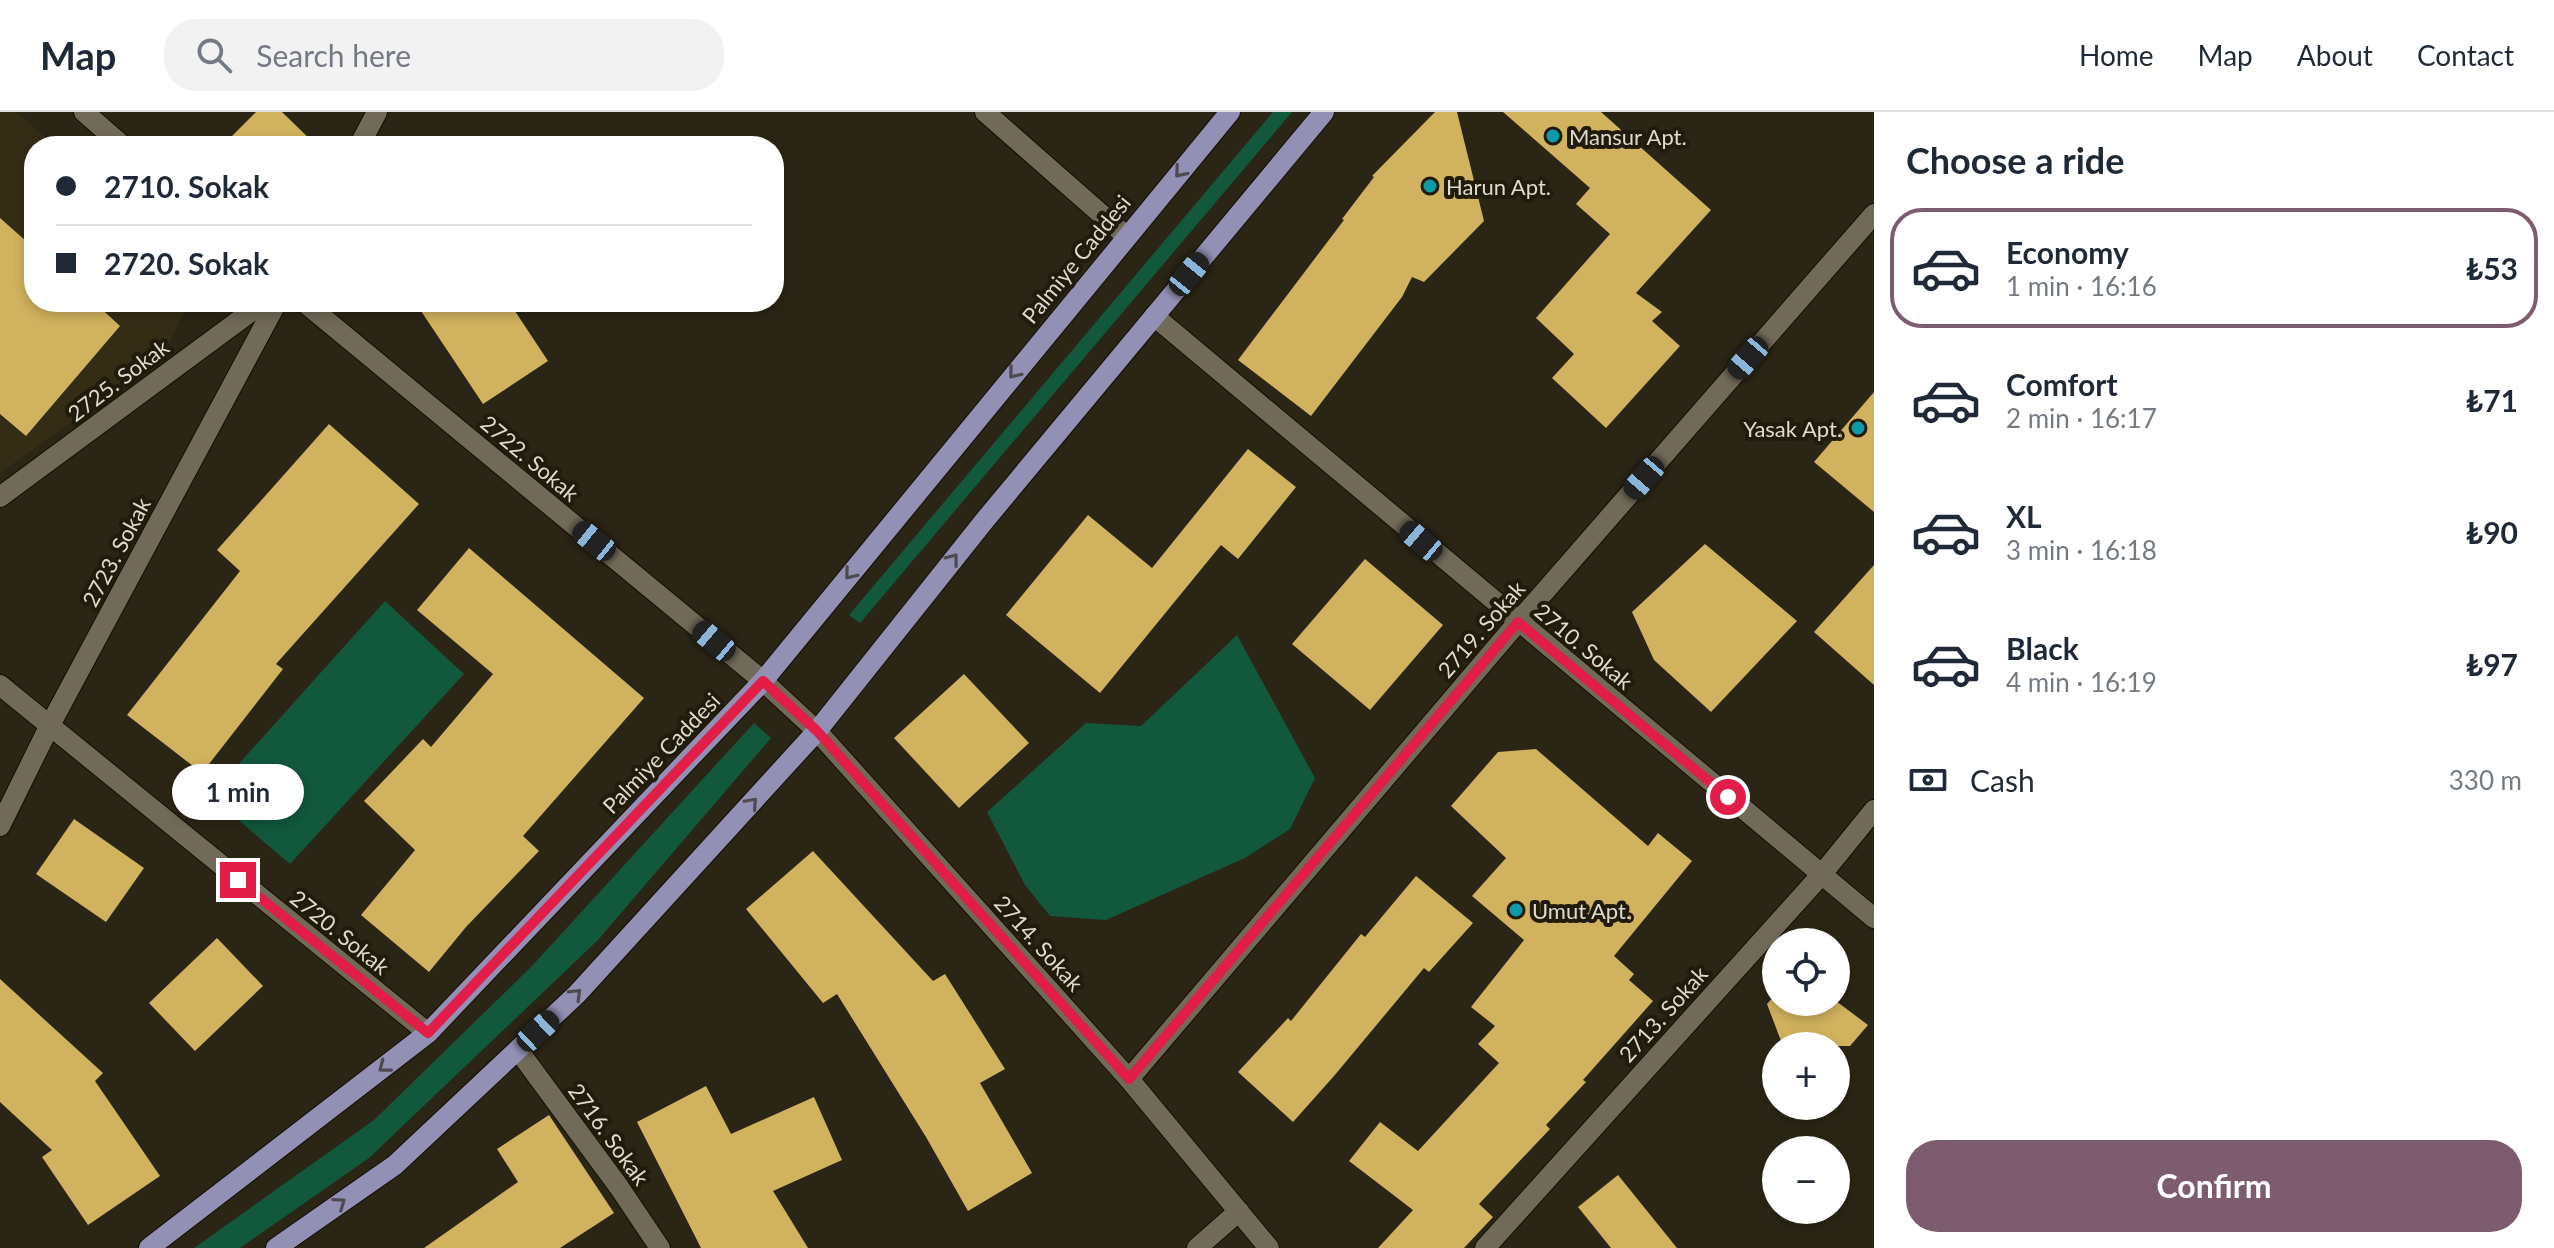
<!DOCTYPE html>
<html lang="en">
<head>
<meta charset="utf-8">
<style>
	body { margin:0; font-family:Lato,sans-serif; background:#f2f2f3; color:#1f2937; height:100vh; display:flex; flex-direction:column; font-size:30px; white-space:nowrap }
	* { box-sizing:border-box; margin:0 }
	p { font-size:26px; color:#747a83 }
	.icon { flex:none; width:44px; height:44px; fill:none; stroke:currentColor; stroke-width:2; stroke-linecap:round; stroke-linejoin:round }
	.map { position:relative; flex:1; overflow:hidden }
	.sheet { display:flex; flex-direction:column; background:#fff; width:680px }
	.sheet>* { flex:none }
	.hud { position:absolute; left:24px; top:24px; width:760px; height:176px; border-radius:32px; box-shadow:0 4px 12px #0003; display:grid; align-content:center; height:176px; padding:0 32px; background:#fff }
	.tools { position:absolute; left:1762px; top:816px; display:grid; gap:16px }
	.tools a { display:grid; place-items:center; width:88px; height:88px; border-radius:50%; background:#fff; box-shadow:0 4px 12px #0003; font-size:40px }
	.end { position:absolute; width:36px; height:36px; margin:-18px; border:10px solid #e11d48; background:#fff; box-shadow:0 0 0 4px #fff }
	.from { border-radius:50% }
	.bubble { position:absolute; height:56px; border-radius:28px; background:#fff; box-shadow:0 4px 12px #0003; font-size:26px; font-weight:700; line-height:56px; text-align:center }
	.car { position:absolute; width:24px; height:48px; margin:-24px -12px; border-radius:10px; box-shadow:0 0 6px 2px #0007; background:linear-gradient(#222 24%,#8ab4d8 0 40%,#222 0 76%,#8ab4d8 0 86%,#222 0) }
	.hud b { display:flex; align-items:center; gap:28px; height:76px; font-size:30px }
	.hud b+b { border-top:2px solid #e0e1e3 }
	.hud i { width:20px; height:20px; background:#1f2937 }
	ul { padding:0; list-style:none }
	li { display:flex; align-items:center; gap:24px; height:120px; margin:0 16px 12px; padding:0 16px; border:4px solid transparent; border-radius:32px }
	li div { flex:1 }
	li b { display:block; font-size:30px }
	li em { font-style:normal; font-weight:700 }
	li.current { border-color:#7d5c70 }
	li>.icon { width:72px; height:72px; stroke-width:1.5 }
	h2 { padding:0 32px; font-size:36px; line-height:96px }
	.pay { display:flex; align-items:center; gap:20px; height:88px; padding:0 32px; font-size:30px }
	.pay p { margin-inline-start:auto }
	.button { display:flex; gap:16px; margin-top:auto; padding:16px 32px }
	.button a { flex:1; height:92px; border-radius:32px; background:#7d5c70; color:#fff; font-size:32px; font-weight:700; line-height:92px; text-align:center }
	header { display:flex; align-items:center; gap:48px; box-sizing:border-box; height:112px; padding:0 40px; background:#fff; border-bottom:2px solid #e0e1e3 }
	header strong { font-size:38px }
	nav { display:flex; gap:44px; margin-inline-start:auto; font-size:28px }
	.search { width:560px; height:72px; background:#f2f2f3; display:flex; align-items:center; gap:20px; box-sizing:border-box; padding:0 28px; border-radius:32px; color:#747a83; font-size:30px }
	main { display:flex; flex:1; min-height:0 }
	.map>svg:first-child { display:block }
	.built { fill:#352c16 }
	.green { fill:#11583d }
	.building { fill:#d1b25e }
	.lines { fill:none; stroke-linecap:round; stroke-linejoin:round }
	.minor-casing { stroke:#130e02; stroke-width:22 }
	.major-casing { stroke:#130e02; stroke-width:22 }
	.minor { stroke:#716a58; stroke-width:20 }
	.major { stroke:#9390b5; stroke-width:20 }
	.oneway { stroke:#4f4a50 }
	.route { stroke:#e11d48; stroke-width:10 }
	.culture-dot { fill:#0f9aa8; stroke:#211b0c; stroke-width:3 }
	.labels { text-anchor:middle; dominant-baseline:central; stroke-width:8; stroke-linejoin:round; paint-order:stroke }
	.poi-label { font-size:22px; fill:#dddad0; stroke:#211b0c; text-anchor:start }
	.street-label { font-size:22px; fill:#dddad0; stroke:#211b0c }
</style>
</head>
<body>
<header>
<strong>Map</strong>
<div class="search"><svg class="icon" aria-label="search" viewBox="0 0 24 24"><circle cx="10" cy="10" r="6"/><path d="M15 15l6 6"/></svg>Search here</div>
<nav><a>Home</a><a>Map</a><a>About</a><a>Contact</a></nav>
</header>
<main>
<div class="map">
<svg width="1874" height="1136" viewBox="0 0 1874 1136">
	<rect width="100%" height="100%" fill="#2b2515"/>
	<!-- built -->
	<path class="built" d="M 0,0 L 16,0 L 55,34 L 34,34 L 34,190 L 190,190 L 160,248 L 0,361 Z"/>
	<!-- green -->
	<g class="green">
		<path d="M 1273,0 L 1292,0 L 860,511 L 849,503 Z"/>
		<path d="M 385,489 L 464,562 L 290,752 L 210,684 Z"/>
		<path d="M 1237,523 L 1315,666 L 1290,717 L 1245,746 L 1106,808 L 1050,804 L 1025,773 L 987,700 L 1086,611 L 1141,614 Z"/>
		<path d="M 754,611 L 771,626 L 598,828 L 369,1046 L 240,1136 L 194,1136 L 374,1008 L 532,854 Z"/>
	</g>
	<!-- building -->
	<g class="building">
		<path d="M 256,0 L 282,0 L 317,34 L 222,34 Z"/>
		<path d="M 1435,0 L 1457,0 L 1484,109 L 1424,170 L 1412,165 L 1402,185 L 1311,304 L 1238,248 L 1344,108 L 1342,107 L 1374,65 L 1372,64 Z"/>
		<path d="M 1503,0 L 1601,0 L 1711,98 L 1636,181 L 1662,200 L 1652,209 L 1680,234 L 1606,316 L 1552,266 L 1574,242 L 1536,206 L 1610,122 L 1576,92 L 1590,76 Z"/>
		<path d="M 0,106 L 34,136 L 34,190 L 94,190 L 120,214 L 26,324 L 0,302 Z"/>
		<path d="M 415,190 L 509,190 L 548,249 L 483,292 Z"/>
		<path d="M 1874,280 L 1874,400 L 1814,350 Z"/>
		<path d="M 329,312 L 419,392 L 276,552 L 283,557 L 202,661 L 127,603 L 240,459 L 217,438 Z"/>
		<path d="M 1248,337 L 1296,375 L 1238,447 L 1221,433 L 1100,581 L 1006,503 L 1088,403 L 1152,456 Z"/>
		<path d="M 1705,432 L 1797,509 L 1711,600 L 1654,548 L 1632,500 Z"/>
		<path d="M 469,436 L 644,586 L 523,724 L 539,739 L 466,815 L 429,860 L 361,803 L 415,738 L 364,689 L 423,627 L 431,635 L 493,562 L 417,498 Z"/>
		<path d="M 1365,447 L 1443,513 L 1370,598 L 1292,532 Z"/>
		<path d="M 1874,453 L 1874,573 L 1814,520 Z"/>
		<path d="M 964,562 L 1029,631 L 959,696 L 894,626 Z"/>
		<path d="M 1536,637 L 1648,734 L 1658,721 L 1692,749 L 1614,844 L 1634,862 L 1629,868 L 1653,889 L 1583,968 L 1586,970 L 1546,1013 L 1550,1017 L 1479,1092 L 1493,1105 L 1464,1136 L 1378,1136 L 1413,1098 L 1349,1049 L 1380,1010 L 1418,1039 L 1499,951 L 1478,932 L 1495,914 L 1471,895 L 1524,828 L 1472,784 L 1506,746 L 1451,694 L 1498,640 Z"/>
		<path d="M 74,707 L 144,756 L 106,810 L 36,762 Z"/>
		<path d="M 813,739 L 933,869 L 945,862 L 1005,957 L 980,971 L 1032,1061 L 968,1099 L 926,1025 L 837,882 L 823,891 L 746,797 Z"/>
		<path d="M 1416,764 L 1473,811 L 1429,860 L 1424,856 L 1334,964 L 1293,1010 L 1238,960 L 1288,906 L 1291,909 L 1361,822 L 1365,825 Z"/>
		<path d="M 217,826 L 263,874 L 195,939 L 149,891 Z"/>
		<path d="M 0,867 L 103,961 L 95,969 L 160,1064 L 88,1113 L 42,1045 L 52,1038 L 0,990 Z"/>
		<path d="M 1776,882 L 1776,890 L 1836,889 L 1868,913 L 1850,934 L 1783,934 L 1767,892 Z"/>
		<path d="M 706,974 L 731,1022 L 814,985 L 842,1048 L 773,1079 L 808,1136 L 701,1136 L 637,1010 Z"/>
		<path d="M 549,1003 L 614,1101 L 560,1136 L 424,1136 L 518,1070 L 497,1037 Z"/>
		<path d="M 1618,1063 L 1677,1136 L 1611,1136 L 1578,1095 Z"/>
	</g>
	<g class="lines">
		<defs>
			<g id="minor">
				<path d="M 84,0 L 123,34"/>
				<path d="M 985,0 L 1126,124"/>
				<path d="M 359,34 L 377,0"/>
				<path d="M 304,190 L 763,569 L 817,619 L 1129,967 L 1269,1136"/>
				<path d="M 1154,204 L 1874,806"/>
				<path d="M 0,385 L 264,190"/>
				<path d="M 0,573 L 428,921"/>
				<path d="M 0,714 L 49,615 L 277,190"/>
				<path d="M 518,938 L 619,1075 L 660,1136"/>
				<path d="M 1129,967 L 1518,510 L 1874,102"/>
				<path d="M 1197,1136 L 1239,1099"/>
				<path d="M 1485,1136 L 1822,762 L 1874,698"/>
			</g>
			<g id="major">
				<path d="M 149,1136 L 428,921 L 763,569 L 1230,0"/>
				<path d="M 276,1136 L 395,1053 L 577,882 L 817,619 L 985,408 L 1324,0"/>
			</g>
		</defs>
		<!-- minor casing -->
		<use href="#minor" class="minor-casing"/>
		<!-- major casing -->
		<use href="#major" class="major-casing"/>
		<!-- minor -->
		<use href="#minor" class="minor"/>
		<!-- major -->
		<use href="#major" class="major"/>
	</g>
	<!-- one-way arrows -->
	<defs><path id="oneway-chevron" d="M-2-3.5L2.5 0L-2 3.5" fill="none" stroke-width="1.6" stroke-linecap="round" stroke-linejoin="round" transform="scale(2)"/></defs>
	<g class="oneway">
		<use href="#oneway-chevron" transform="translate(1180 60) rotate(130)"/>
		<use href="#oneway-chevron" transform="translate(1014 261) rotate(129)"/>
		<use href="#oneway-chevron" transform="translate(953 447) rotate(-52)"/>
		<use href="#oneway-chevron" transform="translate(850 462) rotate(129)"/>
		<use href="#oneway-chevron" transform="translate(752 691) rotate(-48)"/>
		<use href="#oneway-chevron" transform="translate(576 882) rotate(-45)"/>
		<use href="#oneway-chevron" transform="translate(384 955) rotate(142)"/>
		<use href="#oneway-chevron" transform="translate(340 1091) rotate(-35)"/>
	</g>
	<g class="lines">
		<!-- route -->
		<path class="route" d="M 238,768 L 428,921 L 763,569 L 817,619 L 1129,967 L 1518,510 L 1728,685"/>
	</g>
	<!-- markers -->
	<g class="culture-dot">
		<circle cx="1553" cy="24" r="8"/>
		<circle cx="1430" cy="74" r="8"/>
		<circle cx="1858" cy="316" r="8"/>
		<circle cx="1516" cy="798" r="8"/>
	</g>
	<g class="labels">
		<!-- poi labels -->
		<g class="poi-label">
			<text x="1569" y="24">Mansur Apt.</text>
			<text x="1446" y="74">Harun Apt.</text>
			<text x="1842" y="316" text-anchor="end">Yasak Apt.</text>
			<text x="1532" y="798">Umut Apt.</text>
		</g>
		<!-- street labels -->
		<g class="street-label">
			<text transform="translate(1076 147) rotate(-51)">Palmiye Caddesi</text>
			<text transform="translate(118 268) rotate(-37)">2725. Sokak</text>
			<text transform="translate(530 346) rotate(40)">2722. Sokak</text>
			<text transform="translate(116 440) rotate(-62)">2723. Sokak</text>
			<text transform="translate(1481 517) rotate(-49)">2719. Sokak</text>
			<text transform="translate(1584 534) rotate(40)">2710. Sokak</text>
			<text transform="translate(661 641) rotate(-46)">Palmiye Caddesi</text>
			<text transform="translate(340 820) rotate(39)">2720. Sokak</text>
			<text transform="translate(1039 831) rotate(48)">2714. Sokak</text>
			<text transform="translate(1663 902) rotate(-48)">2713. Sokak</text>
			<text transform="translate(609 1022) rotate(54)">2716. Sokak</text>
		</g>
	</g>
</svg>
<div class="tools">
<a><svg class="icon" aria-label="locate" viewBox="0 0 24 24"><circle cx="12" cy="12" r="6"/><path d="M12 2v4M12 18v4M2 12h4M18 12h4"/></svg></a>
<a>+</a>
<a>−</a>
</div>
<i class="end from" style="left:1728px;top:685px"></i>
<i class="end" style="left:238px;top:768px"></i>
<div class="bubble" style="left:172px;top:652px;width:132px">1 min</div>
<i class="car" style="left:1189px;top:162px;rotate:39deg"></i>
<i class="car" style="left:1748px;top:246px;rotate:221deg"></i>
<i class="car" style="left:1644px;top:366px;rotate:221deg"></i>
<i class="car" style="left:594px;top:429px;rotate:309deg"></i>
<i class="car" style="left:1421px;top:429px;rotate:310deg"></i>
<i class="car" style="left:714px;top:529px;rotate:310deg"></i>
<i class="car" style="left:538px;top:919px;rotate:47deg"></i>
<div class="hud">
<b><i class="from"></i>2710. Sokak</b>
<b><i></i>2720. Sokak</b>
</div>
</div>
<section class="sheet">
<h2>Choose a ride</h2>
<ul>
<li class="current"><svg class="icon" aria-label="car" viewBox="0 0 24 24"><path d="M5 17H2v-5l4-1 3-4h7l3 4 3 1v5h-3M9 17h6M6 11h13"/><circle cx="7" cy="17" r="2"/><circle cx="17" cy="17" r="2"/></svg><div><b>Economy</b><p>1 min · 16:16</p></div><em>₺53</em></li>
<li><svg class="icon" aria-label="car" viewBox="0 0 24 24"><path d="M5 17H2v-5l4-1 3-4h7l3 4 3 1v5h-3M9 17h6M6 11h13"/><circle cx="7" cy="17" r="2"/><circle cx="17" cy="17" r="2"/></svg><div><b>Comfort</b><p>2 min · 16:17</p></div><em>₺71</em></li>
<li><svg class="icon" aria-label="car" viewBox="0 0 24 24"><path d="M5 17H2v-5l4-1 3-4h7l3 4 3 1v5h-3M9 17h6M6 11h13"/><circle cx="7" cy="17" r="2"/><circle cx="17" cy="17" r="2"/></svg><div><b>XL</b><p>3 min · 16:18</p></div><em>₺90</em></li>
<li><svg class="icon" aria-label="car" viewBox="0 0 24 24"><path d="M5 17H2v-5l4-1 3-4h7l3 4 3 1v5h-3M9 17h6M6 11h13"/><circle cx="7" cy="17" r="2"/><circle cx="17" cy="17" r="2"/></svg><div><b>Black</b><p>4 min · 16:19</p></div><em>₺97</em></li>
</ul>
<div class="pay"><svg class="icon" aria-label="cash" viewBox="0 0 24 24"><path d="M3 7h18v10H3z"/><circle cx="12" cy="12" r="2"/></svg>Cash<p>330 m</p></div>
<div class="button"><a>Confirm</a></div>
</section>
</main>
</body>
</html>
